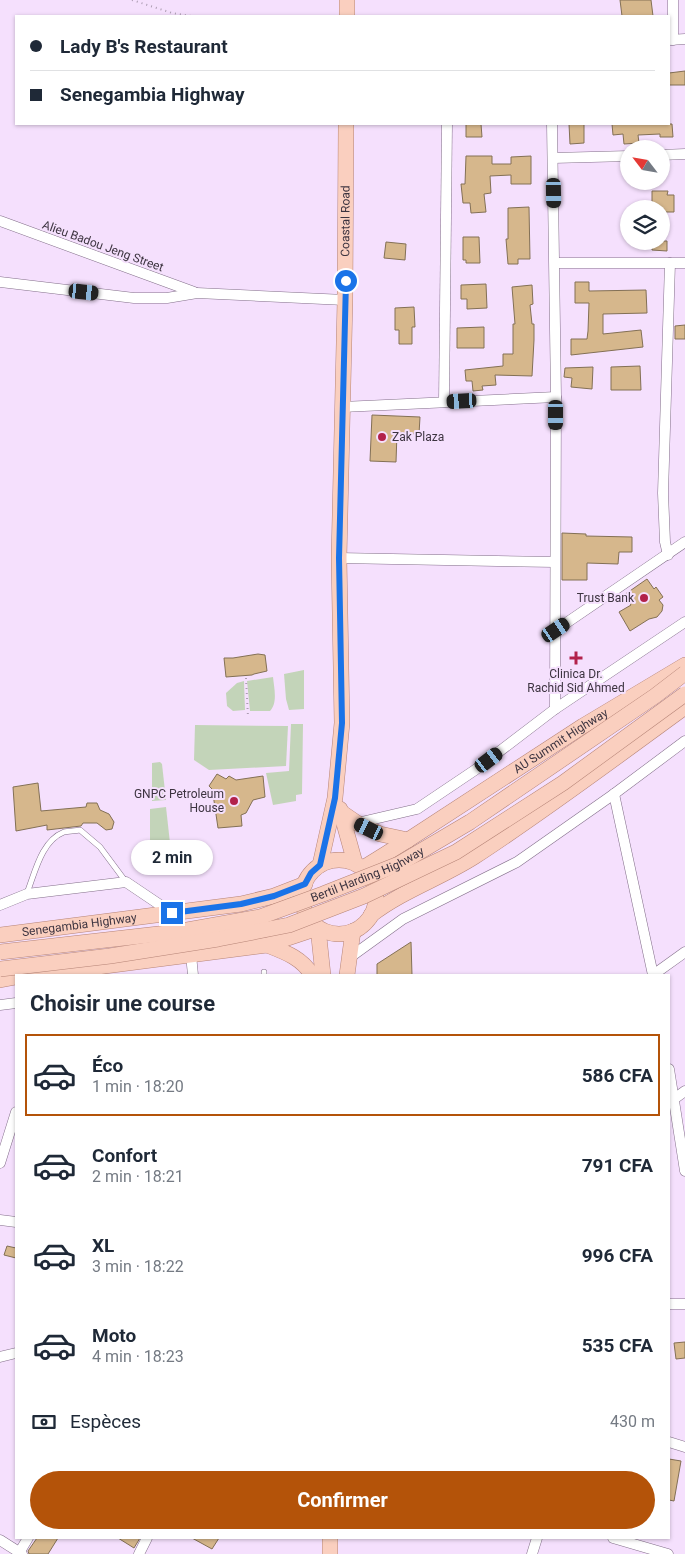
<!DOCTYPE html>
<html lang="fr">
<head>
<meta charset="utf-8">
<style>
	body { margin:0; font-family:Roboto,sans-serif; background:#f2f2f3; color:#1f2937; height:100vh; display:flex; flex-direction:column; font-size:19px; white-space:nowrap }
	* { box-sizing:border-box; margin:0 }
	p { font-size:16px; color:#747a83 }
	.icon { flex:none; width:28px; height:28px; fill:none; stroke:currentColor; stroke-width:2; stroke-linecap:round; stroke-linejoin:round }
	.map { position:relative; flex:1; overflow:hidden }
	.drawer { position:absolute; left:15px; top:974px; width:655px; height:565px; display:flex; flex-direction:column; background:#fff; border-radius:0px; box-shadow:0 1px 4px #0004 }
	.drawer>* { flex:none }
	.hud { position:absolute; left:15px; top:15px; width:655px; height:110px; border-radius:0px; box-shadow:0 1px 4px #0004; display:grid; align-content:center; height:110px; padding:0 15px; background:#fff }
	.needle { width:32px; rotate:301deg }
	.controls { position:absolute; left:620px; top:140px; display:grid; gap:10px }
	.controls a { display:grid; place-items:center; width:50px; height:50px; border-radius:50%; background:#fff; box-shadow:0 1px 4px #0004; font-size:25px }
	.end { position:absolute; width:22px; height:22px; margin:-11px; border:6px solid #1a73e8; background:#fff; box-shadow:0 0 0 2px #fff }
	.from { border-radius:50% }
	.bubble { position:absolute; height:35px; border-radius:18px; background:#fff; box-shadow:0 1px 4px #0004; font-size:16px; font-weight:700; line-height:35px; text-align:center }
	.car { position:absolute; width:15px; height:30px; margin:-15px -8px; border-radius:6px; box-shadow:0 0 4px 1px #0007; background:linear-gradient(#222 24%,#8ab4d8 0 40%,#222 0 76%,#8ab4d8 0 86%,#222 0) }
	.hud b { display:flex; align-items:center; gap:18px; height:48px; font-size:19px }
	.hud b+b { border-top:1px solid #e0e1e3 }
	.hud i { width:12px; height:12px; background:#1f2937 }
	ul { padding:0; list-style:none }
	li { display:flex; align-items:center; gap:15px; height:82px; margin:0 10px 8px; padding:0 5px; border:2px solid transparent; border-radius:0px }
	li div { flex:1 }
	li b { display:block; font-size:19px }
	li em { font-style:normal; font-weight:700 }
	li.selected { border-color:#b45309 }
	li>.icon { width:45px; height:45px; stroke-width:1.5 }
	h2 { padding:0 15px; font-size:22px; line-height:60px }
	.pay { display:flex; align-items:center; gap:12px; height:55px; padding:0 15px; font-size:19px }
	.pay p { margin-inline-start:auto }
	.button { display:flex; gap:10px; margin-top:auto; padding:10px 15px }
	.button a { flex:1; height:58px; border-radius:30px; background:#b45309; color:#fff; font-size:20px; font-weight:700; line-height:58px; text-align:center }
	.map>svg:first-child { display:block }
	.green { fill:#c3d4b9 }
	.building { fill:#d6b78c; stroke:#837055 }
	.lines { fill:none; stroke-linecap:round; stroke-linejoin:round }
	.lane-casing { stroke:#836f8a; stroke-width:6 }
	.street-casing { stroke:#836f8a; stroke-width:11 }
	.primary-casing { stroke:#b68477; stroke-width:16 }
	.path { stroke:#ac9cb2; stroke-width:2; stroke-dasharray:1 4; stroke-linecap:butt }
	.lane { stroke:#fff; stroke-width:5 }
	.street { stroke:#fff; stroke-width:10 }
	.primary { stroke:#facfbf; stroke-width:15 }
	.primary-bridge-casing { stroke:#b68477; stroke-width:16; stroke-linecap:butt }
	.primary-bridge { stroke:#facfbf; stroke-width:15 }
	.route { stroke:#1a73e8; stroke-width:6 }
	.poi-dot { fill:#b2214a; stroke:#f5e0fd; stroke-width:2 }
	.labels { text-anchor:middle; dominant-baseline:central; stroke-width:4; stroke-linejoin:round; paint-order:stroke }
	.street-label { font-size:12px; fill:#3d3440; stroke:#f5e0fd }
	.poi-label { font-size:12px; fill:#3d3440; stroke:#f5e0fd; text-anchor:end }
</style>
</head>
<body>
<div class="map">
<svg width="685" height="1554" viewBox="0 0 685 1554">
	<rect width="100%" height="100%" fill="#f5e0fd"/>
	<!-- green -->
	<g class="green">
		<path d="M 304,670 L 304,709 L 289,710 L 286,699 L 284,674 Z"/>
		<path d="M 273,677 C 274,687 278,703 270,711 L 250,711 L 247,681 Z"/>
		<path d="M 244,681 L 245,710 L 233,711 L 227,706 L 226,693 L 237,683 Z"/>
		<path d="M 291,724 L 303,724 L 302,794 L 296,795 L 296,801 L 273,805 L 266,773 L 289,771 Z"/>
		<path d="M 195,725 L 288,726 L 286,766 L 209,770 L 194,760 Z"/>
		<path d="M 160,762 L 162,764 L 166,800 L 152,801 L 152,763 Z"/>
		<path d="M 166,807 L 173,870 L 150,873 L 150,809 Z"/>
	</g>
	<!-- building -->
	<g class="building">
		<path d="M 620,0 L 651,0 L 653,16 L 622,16 Z"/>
		<path d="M 685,71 L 685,85 L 669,85 L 669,73 Z"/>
		<path d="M 466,124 L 481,124 L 482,137 L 466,137 Z"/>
		<path d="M 569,124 L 584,124 L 584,143 L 570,144 Z"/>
		<path d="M 612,124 L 672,124 L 673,137 L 660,137 L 660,134 L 638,135 L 639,143 L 624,144 L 623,134 L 613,135 Z"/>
		<path d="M 466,156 L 492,156 L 492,164 L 511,164 L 511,157 L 531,156 L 531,184 L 511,184 L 511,175 L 490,176 L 491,193 L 484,194 L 486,212 L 471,213 L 470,203 L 463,203 L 461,184 L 465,184 Z"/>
		<path d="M 652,191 L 668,191 L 667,195 L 674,195 L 674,212 L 661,212 L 661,209 L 652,209 Z"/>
		<path d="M 529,207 L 530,259 L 518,259 L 518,264 L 508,264 L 506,239 L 508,239 L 508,208 Z"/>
		<path d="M 463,237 L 479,237 L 480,263 L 466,263 L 466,260 L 463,260 Z"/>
		<path d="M 653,241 L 667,241 L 667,251 L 652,250 Z"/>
		<path d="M 386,242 L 406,244 L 405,260 L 384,258 Z"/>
		<path d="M 575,282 L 589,282 L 589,291 L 646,290 L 647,313 L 603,314 L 603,334 L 641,330 L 643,347 L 571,355 L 571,339 L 587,339 L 588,331 L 589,303 L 575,303 Z"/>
		<path d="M 486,284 L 487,308 L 467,309 L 467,299 L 461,299 L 461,285 Z"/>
		<path d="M 532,285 L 533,304 L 530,305 L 532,324 L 534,324 L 534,340 L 532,376 L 495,375 L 496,385 L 482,386 L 483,390 L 473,391 L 472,381 L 466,381 L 465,370 L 503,366 L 503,354 L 513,354 L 513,324 L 515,324 L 512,287 Z"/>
		<path d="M 414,307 L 415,327 L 412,327 L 412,344 L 399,344 L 399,330 L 395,330 L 395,308 Z"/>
		<path d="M 685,325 L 685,339 L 675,339 L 675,326 Z"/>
		<path d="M 484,327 L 484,348 L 457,348 L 457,328 Z"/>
		<path d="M 640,366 L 641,390 L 611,390 L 611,367 Z"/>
		<path d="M 593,367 L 592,389 L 571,387 L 572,378 L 564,377 L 565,368 Z"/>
		<path d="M 372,415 L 420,417 L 419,434 L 397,433 L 396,462 L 370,461 Z"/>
		<path d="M 562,533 L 586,534 L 586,536 L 632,537 L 632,552 L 619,552 L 618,564 L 587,563 L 587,580 L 562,580 Z"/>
		<path d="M 647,579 L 654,589 L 656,587 L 663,597 L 659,600 L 663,605 L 662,611 L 657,617 L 649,619 L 630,631 L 619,612 L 631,605 L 624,595 Z"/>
		<path d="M 258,654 L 265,655 L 267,671 L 254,674 L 252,675 L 226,677 L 224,658 L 233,658 Z"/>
		<path d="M 217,774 L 226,779 L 229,776 L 236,780 L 263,776 L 265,797 L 253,800 L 246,813 L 241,815 L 242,826 L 218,828 L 213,794 L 215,792 L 209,786 Z"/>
		<path d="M 38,783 L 41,811 L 86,807 L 87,803 L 97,803 L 100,810 L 109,814 L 114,822 L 112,829 L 106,830 L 97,823 L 83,823 L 81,826 L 47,830 L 47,825 L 16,831 L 13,787 Z"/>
		<path d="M 411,942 L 412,975 L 377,975 L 377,964 Z"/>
		<path d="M 7,1246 L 16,1248 L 16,1258 L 4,1255 Z"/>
		<path d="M 685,1342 L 685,1358 L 676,1359 L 674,1343 Z"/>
		<path d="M 669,1459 L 681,1461 L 674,1501 L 669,1500 Z"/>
		<path d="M 37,1538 L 58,1538 L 48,1554 L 29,1554 L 28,1551 Z"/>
		<path d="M 118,1538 L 140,1538 L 134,1548 Z"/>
		<path d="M 192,1538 L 219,1538 L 212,1549 Z"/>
	</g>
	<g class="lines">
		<defs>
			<g id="lane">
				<path d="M 27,893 C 35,873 41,841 64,832 C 69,831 75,831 80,830 L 100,847 L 126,882"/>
				<path d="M 264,972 L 264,975"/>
			</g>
			<g id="street">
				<path d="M 669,40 L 685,39"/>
				<path d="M 673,40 L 673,0"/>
				<path d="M 552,124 L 556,397 L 555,709"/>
				<path d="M 661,155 L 685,154"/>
				<path d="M 553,158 L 629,156"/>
				<path d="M 0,221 L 194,292"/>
				<path d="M 555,263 L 685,263"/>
				<path d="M 0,282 L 134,298 L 167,298 L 197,293 L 345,300"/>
				<path d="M 444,402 L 447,124"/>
				<path d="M 342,407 L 556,397"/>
				<path d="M 668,555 L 665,542 L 663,493 L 670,263"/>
				<path d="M 339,558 L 555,562"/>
				<path d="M 556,630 L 685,542"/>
				<path d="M 614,794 L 653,975"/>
				<path d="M 357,823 L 417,809 L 475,770 L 555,709 L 685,622"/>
				<path d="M 0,905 L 27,894 L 126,882 L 172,913"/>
				<path d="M 191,955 L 193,975"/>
				<path d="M 349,958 L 403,919 L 517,862 L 614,794 L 685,741"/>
				<path d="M 653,975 L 685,952"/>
				<path d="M 0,1005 L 16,1003"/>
				<path d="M 669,1069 L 685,1171"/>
				<path d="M 674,1099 L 685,1091"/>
				<path d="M 0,1163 L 16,1112"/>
				<path d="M 0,1220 L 16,1222"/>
				<path d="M 669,1304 L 685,1304"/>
				<path d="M 0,1357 L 16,1353"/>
				<path d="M 669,1442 L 685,1447"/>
				<path d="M 613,1538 L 668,1554"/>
				<path d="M 0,1540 L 22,1554"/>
				<path d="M 19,1553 L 28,1538"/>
				<path d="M 139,1554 L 147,1538"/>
				<path d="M 532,1554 L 537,1538"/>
			</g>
			<g id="primary">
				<path d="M 347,16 L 347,0"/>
				<path d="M 340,809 L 355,863"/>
				<path d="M 341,812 L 357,823 L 380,834 L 408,840"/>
				<circle cx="339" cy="897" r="37"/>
				<path id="s1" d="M 320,865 L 335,798 L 342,723 L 339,558 L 345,300 L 346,124"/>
				<path id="s2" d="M 363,868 L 408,840 L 583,726 L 685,665"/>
				<path d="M 371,915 C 402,891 441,878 474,857 C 546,810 615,758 685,707"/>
				<path id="s3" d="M 0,935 L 241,904 L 274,896 L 305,884"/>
				<path d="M 267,945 C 285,952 302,958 312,975"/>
				<path d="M 35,975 L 267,945 L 318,928 L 323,975"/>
				<path d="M 347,975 L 353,931"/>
				<path d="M 0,980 L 16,977"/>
				<path d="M 330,1554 L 330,1538"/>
			</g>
		</defs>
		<!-- lane casing -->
		<use href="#lane" class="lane-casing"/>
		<!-- street casing -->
		<use href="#street" class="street-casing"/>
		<!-- primary casing -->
		<use href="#primary" class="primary-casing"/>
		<!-- path -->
		<g class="path">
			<path d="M 132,0 L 172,13 L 191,16"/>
			<path d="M 246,678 L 248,717"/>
		</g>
		<!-- lane -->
		<use href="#lane" class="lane"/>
		<!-- street -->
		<use href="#street" class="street"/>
		<!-- primary -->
		<use href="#primary" class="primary"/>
		<defs>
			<g id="primary-bridge">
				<path id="s4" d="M 0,952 L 176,932 L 260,917 L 323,894 L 399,864 L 470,822 L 655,696 L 685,673"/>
				<path d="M 0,969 L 110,956 L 218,939 L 289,925 L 364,896 L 456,852 L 563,783 L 685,694"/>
			</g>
		</defs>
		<!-- primary-bridge casing -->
		<use href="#primary-bridge" class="primary-bridge-casing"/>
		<!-- primary-bridge -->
		<use href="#primary-bridge" class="primary-bridge"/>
	</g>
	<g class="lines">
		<!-- route -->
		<path class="route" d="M 172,913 L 241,904 L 274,896 L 305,884 L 311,873 L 320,865 L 335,798 L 342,723 L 339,558 L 346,281"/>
	</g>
	<!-- markers -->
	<g class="poi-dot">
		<circle cx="382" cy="437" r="5"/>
		<circle cx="644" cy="598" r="5"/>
		<path d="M573.5 650.5h5v5h5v5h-5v5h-5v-5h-5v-5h5z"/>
		<circle cx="234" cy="801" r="5"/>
	</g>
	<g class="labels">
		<!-- street labels -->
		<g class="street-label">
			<text stroke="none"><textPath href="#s1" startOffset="646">Coastal Road</textPath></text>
			<text transform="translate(103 246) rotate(20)">Alieu Badou Jeng Street</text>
			<text stroke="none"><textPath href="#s2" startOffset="235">AU Summit Highway</textPath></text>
			<text stroke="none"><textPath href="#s4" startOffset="378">Bertil Harding Highway</textPath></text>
			<text stroke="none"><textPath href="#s3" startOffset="80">Senegambia Highway</textPath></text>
		</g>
		<!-- poi labels -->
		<g class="poi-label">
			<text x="392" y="437" text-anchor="start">Zak Plaza</text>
			<text x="634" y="598">Trust Bank</text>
			<text x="576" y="674" text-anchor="middle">Clinica Dr.<tspan x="576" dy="14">Rachid Sid Ahmed</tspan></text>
			<text x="224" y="794">GNPC Petroleum<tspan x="224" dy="14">House</tspan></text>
		</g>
	</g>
</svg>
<div class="controls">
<a><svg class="needle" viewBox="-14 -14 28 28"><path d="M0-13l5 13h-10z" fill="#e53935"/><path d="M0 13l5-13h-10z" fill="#747a83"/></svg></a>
<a><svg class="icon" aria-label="layers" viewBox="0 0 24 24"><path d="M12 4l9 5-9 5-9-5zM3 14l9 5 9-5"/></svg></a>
</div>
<i class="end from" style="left:346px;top:281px"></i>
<i class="end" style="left:172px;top:913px"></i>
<div class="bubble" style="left:131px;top:840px;width:82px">2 min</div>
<i class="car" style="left:554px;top:193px;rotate:179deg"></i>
<i class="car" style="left:84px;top:292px;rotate:96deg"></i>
<i class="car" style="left:462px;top:401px;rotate:267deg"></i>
<i class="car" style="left:556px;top:415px;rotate:180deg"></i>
<i class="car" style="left:556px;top:630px;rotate:56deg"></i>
<i class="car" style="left:489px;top:760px;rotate:53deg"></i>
<i class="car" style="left:369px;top:829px;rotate:296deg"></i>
<div class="hud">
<b><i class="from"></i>Lady B's Restaurant</b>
<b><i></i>Senegambia Highway</b>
</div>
<section class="drawer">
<h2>Choisir une course</h2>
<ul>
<li class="selected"><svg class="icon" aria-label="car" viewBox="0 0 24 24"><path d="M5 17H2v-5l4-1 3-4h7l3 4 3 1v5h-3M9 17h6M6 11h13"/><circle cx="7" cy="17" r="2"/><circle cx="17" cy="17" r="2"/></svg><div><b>Éco</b><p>1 min · 18:20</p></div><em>586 CFA</em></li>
<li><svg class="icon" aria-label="car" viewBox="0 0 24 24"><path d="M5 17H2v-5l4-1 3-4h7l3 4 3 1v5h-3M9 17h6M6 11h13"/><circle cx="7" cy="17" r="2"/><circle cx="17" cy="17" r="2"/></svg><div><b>Confort</b><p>2 min · 18:21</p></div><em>791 CFA</em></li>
<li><svg class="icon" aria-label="car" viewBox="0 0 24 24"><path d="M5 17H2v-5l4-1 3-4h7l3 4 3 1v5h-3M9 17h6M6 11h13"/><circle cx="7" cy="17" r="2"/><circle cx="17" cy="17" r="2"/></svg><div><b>XL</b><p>3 min · 18:22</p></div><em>996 CFA</em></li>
<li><svg class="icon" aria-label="car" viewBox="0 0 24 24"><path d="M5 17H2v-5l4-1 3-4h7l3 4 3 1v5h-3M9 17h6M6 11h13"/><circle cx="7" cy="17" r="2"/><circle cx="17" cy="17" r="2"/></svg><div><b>Moto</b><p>4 min · 18:23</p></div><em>535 CFA</em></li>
</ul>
<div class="pay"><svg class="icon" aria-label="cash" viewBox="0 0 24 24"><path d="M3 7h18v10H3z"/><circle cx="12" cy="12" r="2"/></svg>Espèces<p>430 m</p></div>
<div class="button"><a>Confirmer</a></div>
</section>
</div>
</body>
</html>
